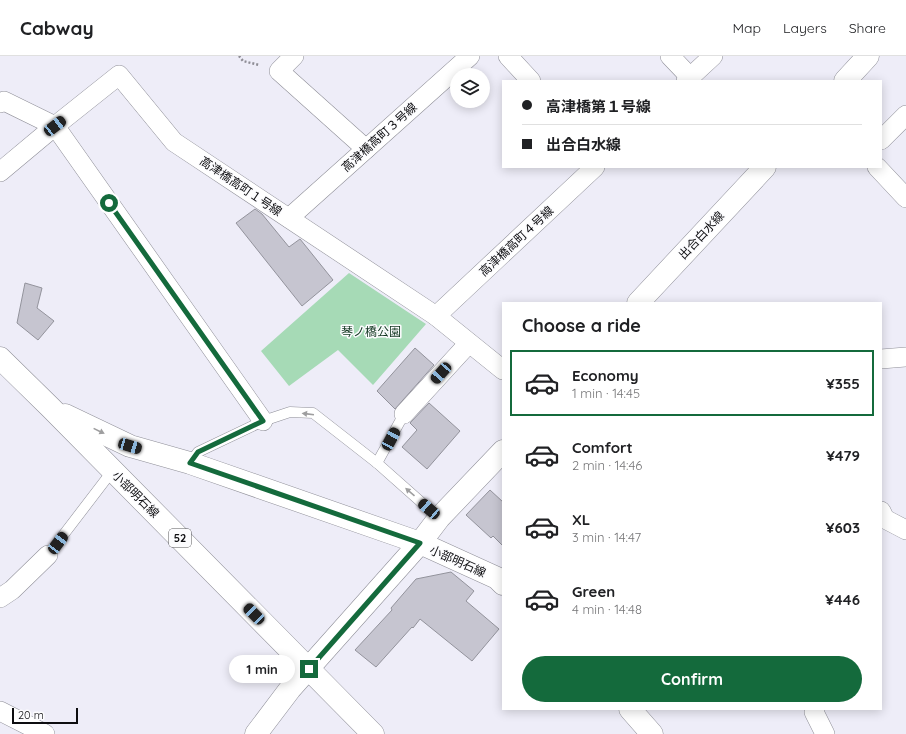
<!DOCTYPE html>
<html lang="en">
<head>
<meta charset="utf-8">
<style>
	body { margin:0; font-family:Quicksand,"Noto Sans JP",sans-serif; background:#f6f6f6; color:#202124; height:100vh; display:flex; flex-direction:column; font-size:15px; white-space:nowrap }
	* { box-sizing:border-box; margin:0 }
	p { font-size:13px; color:#757577 }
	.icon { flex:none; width:22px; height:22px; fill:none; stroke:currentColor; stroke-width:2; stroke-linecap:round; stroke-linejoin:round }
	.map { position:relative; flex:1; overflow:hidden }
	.drawer { position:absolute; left:502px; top:246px; width:380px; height:408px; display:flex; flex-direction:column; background:#fff; border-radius:0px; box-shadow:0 2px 10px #0003 }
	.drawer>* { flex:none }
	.hud { position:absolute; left:502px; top:24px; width:380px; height:88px; border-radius:0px; box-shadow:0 2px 10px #0003; display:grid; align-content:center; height:88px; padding:0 20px; background:#fff }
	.buttons { position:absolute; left:450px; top:12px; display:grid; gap:8px }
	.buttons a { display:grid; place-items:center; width:40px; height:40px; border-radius:50%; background:#fff; box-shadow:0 2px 10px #0003; font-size:20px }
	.scale { position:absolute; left:12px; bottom:10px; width:66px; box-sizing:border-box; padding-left:4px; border:2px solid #0d0d10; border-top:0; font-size:11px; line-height:14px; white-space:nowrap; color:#0d0d10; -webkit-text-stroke:3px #fcfcfe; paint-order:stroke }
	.end { position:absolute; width:18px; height:18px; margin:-9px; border:5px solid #146a3c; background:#fff; box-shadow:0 0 0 2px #fff }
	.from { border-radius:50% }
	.bubble { position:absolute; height:28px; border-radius:14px; background:#fff; box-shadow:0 2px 10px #0003; font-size:13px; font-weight:700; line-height:28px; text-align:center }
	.car { position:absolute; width:12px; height:24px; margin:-12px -6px; border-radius:5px; box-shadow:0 0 3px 1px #0007; background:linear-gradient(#222 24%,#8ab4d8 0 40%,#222 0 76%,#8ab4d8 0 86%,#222 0) }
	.hud b { display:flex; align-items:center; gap:14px; height:38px; font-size:15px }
	.hud b+b { border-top:1px solid #e0e0e0 }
	.hud i { width:10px; height:10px; background:#202124 }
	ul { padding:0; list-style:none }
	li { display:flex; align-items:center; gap:12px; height:66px; margin:0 8px 6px; padding:0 12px; border:2px solid transparent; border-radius:0px }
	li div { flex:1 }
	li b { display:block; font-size:15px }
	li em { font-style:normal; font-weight:700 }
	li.active { border-color:#146a3c }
	li>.icon { width:36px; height:36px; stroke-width:1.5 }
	h2 { padding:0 20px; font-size:18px; line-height:48px }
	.button { display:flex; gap:8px; margin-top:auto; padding:8px 20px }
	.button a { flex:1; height:46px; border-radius:24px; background:#146a3c; color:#fff; font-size:16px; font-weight:700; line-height:46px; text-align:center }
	header { display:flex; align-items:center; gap:24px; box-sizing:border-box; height:56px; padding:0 20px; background:#fff; border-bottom:1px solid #e0e0e0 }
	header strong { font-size:19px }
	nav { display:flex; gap:22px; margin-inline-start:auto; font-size:14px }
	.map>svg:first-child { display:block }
	.green { fill:#a6dab6 }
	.building { fill:#c6c5d0; stroke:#93939c }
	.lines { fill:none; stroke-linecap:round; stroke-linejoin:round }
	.lane-casing { stroke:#8f8f98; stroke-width:11 }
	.street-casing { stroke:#8f8f98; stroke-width:20 }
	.secondary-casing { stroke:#8f8f98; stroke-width:23 }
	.primary-casing { stroke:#8f8f98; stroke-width:23 }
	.path { stroke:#8e8d95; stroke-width:2.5; stroke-dasharray:2 2; stroke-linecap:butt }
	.lane { stroke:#fff; stroke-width:10 }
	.street { stroke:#fff; stroke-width:19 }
	.secondary { stroke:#fff; stroke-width:22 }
	.primary { stroke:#fff; stroke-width:22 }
	.oneway { fill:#9e9e9f }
	.route { stroke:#146a3c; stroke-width:5 }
	.labels { text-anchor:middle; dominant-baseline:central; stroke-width:3; stroke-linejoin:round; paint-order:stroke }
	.shield { fill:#fcfcfe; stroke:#555557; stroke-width:1 }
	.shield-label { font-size:11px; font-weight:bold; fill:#0d0d10 }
	.street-label { font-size:12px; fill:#0d0d10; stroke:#fcfcfe }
	.park-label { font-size:12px; fill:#113620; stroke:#fcfcfe }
</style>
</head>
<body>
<header>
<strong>Cabway</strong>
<nav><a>Map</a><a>Layers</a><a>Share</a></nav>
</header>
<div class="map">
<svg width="906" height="678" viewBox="0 0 906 678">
	<rect width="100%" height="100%" fill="#eeedf8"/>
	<!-- green -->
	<path class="green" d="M 349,217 L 426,268 L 373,329 L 338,294 L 289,330 L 261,295 Z"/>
	<!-- building -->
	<g class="building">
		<path d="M 255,153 L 262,158 L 289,191 L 300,183 L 333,224 L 302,250 L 236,167 Z"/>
		<path d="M 25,227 L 42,232 L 37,252 L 54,265 L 38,284 L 17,267 Z"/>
		<path d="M 415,292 L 434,309 L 395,353 L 377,335 Z"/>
		<path d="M 429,347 L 460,375 L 427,413 L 402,391 L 417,374 L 410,367 Z"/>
		<path d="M 490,434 L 503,446 L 503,490 L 493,480 L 491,482 L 466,459 Z"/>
		<path d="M 451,516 L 474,535 L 466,545 L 499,573 L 472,605 L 420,563 L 413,572 L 412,571 L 376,611 L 355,594 L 392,554 L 391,552 L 416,523 Z"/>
	</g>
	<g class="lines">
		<defs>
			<g id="lane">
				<path d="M 190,407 L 198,396 L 263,365 L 290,356 L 313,357 L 377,407 L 439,462"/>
				<path d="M 377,407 L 404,358"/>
				<path d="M 48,499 L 113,414"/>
			</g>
			<g id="street">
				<path d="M 294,0 L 279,15 L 366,93"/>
				<path d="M 508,0 L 531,25"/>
				<path d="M 670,0 L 690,21"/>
				<path d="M 686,25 L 713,0"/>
				<path d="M 0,47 L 4,45 L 55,70 L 263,365"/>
				<path d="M 881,84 L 906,59"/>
				<path d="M 877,111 L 906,142"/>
				<path d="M 0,116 L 55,70 L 119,19 L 174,86 L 436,260 L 503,314"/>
				<path d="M 289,162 L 470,0"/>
				<path d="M 436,260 L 595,111"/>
				<path d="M 881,303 L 906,301"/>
				<path d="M 404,358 L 469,287"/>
				<path d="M 881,455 L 885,463 L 906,474"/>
				<path d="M 0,542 L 12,534 L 48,499"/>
				<path d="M 815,653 L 814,656 L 825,678"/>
				<path d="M 0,655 L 45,678"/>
			</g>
			<g id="secondary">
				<path d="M 845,25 L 868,0"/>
				<path d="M 638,247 L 765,111"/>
				<path d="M 256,678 L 290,633 L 420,487 L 439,462 L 503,395"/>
			</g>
			<g id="primary">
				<path d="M 0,302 L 51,352 L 373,678"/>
				<path d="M 65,359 L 130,390 L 190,407 L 420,487 L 497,522 L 503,528"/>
				<path d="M 630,653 L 652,678"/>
			</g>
		</defs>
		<!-- lane casing -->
		<use href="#lane" class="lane-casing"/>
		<!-- street casing -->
		<use href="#street" class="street-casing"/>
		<!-- secondary casing -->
		<use href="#secondary" class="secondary-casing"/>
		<!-- primary casing -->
		<use href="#primary" class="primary-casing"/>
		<!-- path -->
		<path class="path" d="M 239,0 L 243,5 L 259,9"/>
		<!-- lane -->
		<use href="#lane" class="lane"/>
		<!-- street -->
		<use href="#street" class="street"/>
		<!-- secondary -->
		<use href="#secondary" class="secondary"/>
		<!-- primary -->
		<use href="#primary" class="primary"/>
	</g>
	<!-- one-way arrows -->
	<defs><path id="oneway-solid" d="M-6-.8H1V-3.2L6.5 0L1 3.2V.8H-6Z"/></defs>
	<g class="oneway">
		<use href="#oneway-solid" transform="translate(308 358) rotate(-173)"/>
		<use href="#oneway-solid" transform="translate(99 375) rotate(26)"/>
		<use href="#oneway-solid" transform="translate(410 436) rotate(-139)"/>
	</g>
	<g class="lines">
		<!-- route -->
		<path class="route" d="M 109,147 L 263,365 L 198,396 L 190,407 L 420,487 L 309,613"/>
	</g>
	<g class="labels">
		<!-- shield labels -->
		<rect class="shield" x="169" y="473" width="22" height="18" rx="3"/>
		<g class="shield-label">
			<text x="180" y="482">52</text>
		</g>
		<!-- street labels -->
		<g class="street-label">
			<text transform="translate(379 81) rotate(-42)">高津橋高町３号線</text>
			<text transform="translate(241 130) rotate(34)">高津橋高町１号線</text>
			<text transform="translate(701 179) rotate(-47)">出合白水線</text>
			<text transform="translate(516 185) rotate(-43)">高津橋高町４号線</text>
			<text transform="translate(136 438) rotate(45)">小部明石線</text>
			<text transform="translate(458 505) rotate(24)">小部明石線</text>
		</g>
		<!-- park labels -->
		<g class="park-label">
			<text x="371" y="275">琴ノ橋公園</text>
		</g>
	</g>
</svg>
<div class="buttons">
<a><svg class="icon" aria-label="layers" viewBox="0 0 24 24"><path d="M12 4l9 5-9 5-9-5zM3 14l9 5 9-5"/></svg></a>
</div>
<div class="scale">20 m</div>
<i class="end from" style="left:109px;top:147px"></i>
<i class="end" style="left:309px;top:613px"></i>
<div class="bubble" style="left:229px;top:599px;width:66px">1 min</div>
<i class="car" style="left:55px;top:70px;rotate:52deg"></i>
<i class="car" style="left:441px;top:317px;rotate:222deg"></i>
<i class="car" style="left:391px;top:383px;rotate:28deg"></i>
<i class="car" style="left:130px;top:390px;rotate:106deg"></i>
<i class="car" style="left:429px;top:453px;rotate:311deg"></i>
<i class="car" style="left:58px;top:487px;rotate:37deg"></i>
<i class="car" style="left:254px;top:558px;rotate:315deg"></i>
<div class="hud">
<b><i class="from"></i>高津橋第１号線</b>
<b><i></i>出合白水線</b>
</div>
<section class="drawer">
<h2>Choose a ride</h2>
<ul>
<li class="active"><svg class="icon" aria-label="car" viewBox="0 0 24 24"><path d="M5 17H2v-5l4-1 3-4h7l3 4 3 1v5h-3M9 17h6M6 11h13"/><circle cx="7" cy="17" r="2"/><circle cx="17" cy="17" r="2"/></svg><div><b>Economy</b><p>1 min · 14:45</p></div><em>¥355</em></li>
<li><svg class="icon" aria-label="car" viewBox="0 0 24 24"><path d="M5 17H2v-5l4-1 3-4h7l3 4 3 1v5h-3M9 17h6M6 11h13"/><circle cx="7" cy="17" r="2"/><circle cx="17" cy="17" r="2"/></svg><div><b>Comfort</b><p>2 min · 14:46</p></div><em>¥479</em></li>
<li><svg class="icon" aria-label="car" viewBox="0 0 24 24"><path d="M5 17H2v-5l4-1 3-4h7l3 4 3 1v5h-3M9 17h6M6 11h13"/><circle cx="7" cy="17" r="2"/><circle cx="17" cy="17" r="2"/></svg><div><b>XL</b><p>3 min · 14:47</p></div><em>¥603</em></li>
<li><svg class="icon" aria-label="car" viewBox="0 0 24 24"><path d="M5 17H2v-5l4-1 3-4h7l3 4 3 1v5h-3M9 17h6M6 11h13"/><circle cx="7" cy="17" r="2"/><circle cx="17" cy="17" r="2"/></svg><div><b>Green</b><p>4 min · 14:48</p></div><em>¥446</em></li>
</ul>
<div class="button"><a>Confirm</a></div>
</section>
</div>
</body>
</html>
